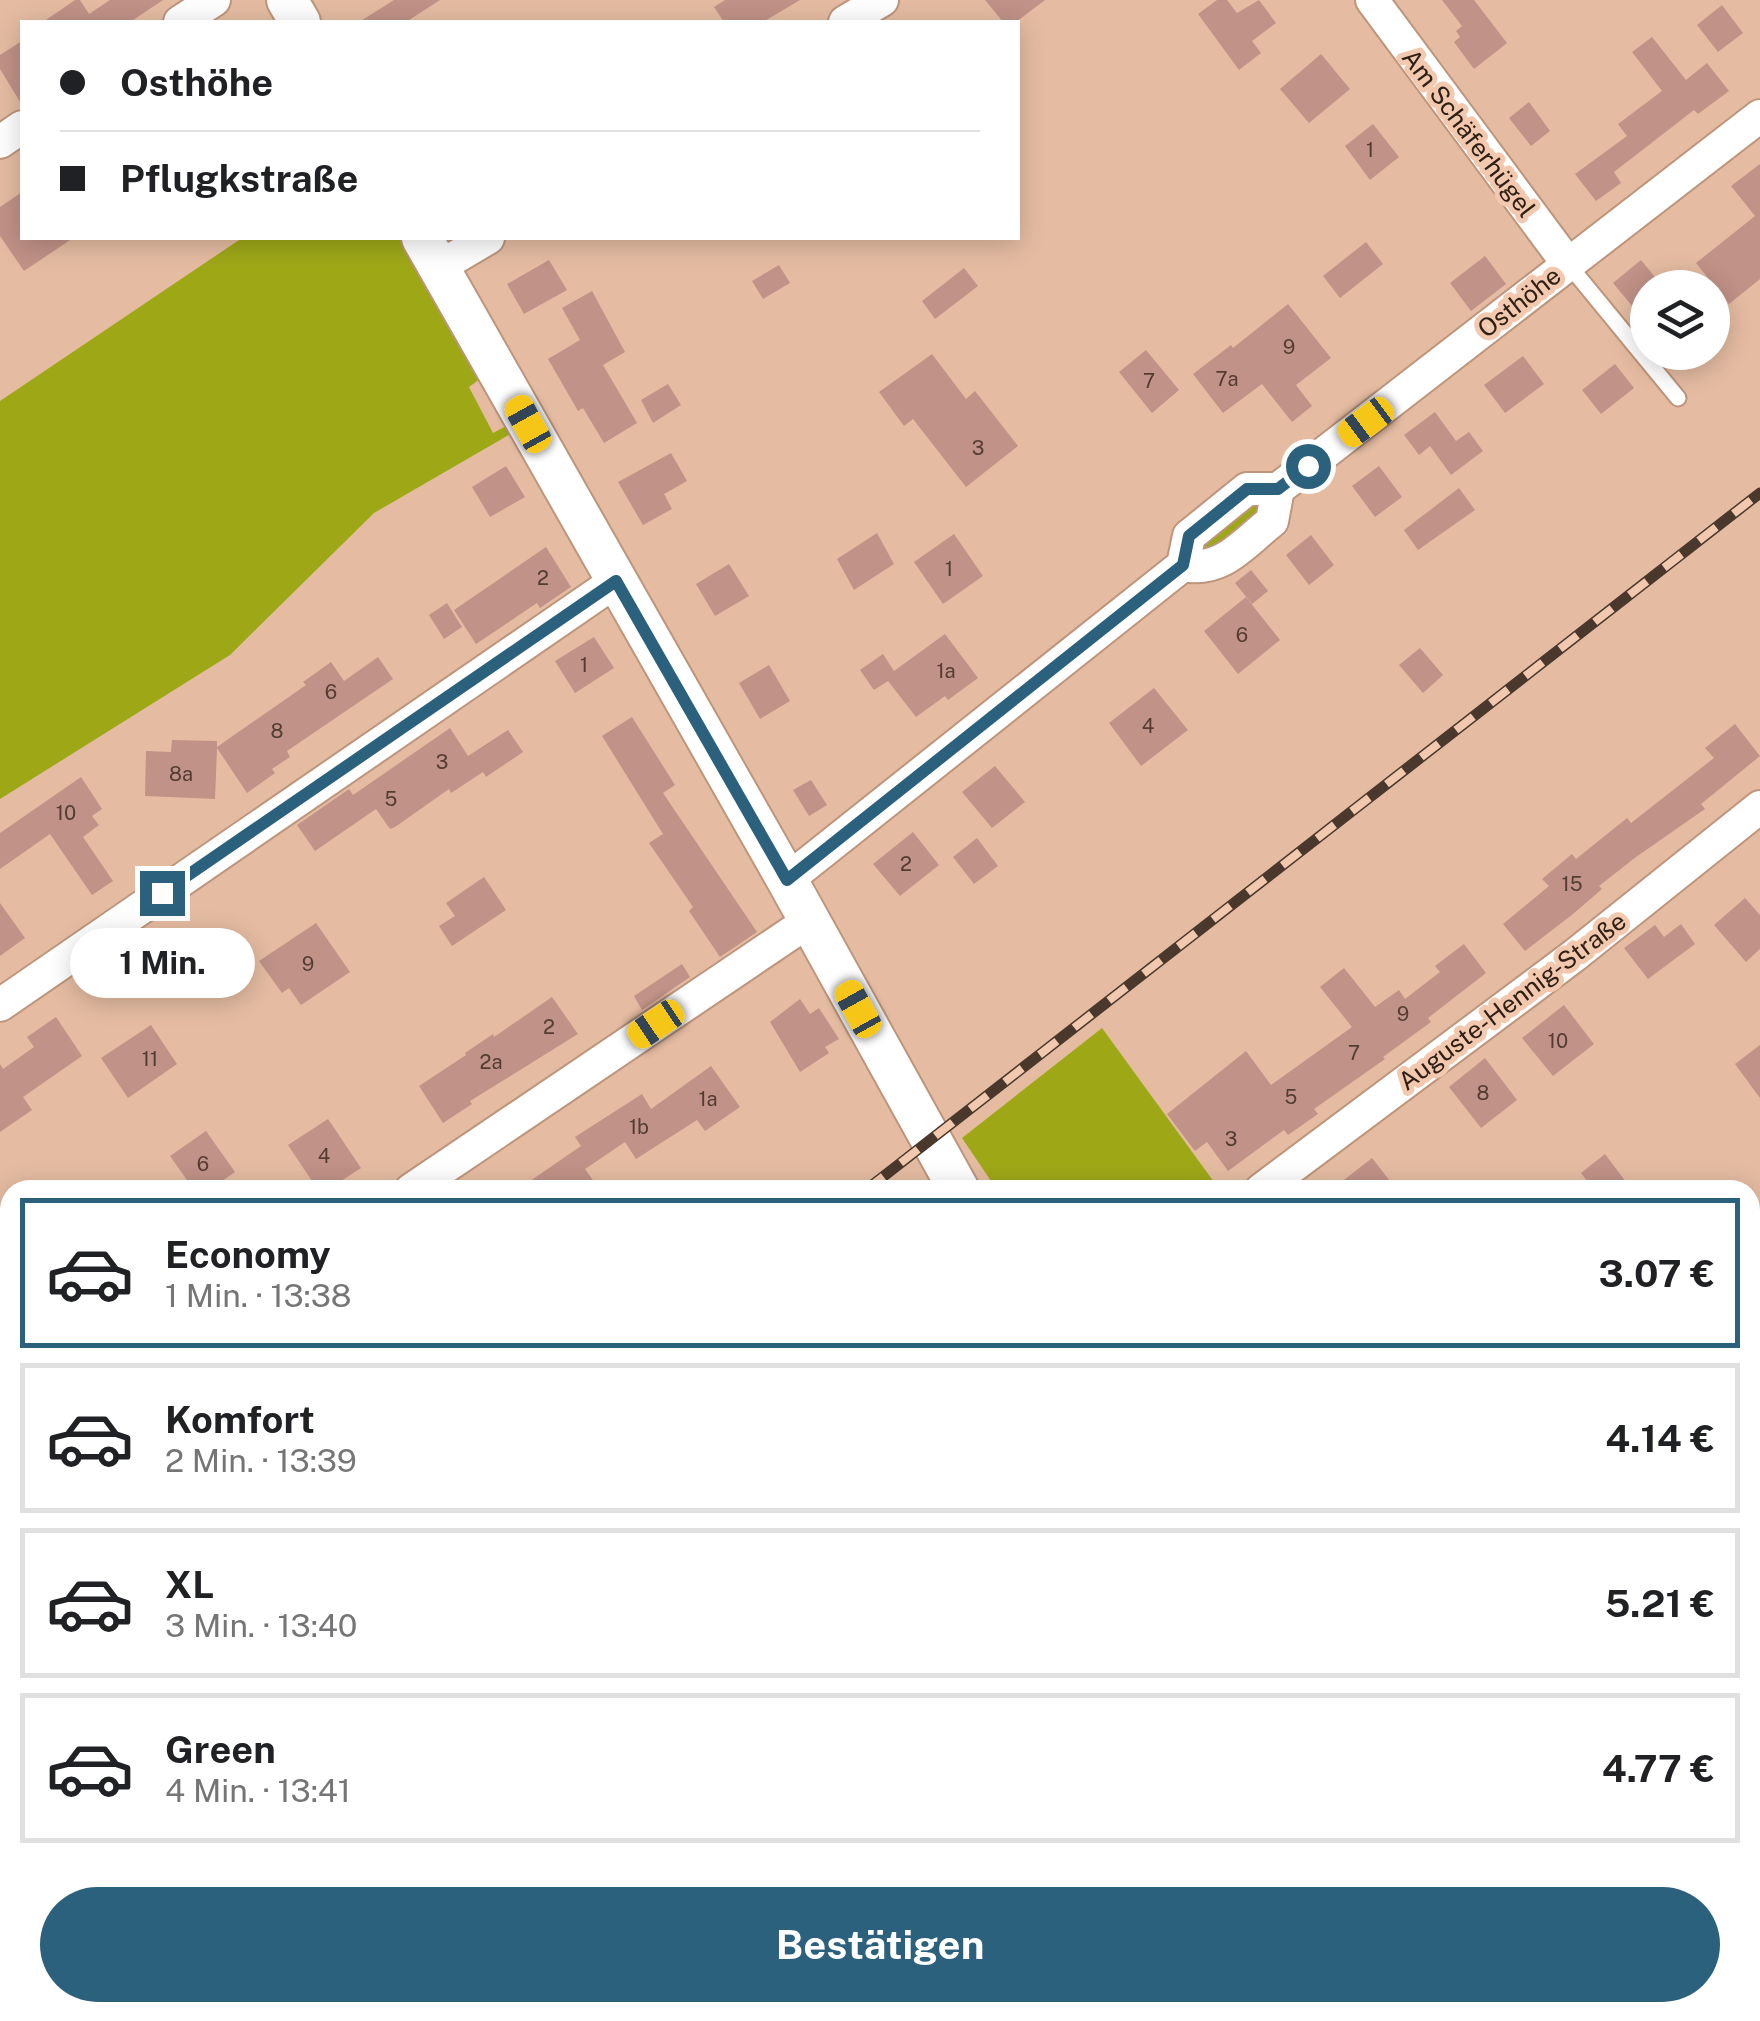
<!DOCTYPE html>
<html lang="de">
<head>
<meta charset="utf-8">
<style>
	body { margin:0; font-family:"Public Sans",sans-serif; background:#f6f6f6; color:#202124; height:100vh; display:flex; flex-direction:column; font-size:38px; white-space:nowrap }
	* { box-sizing:border-box; margin:0 }
	p { font-size:32px; color:#757577 }
	.icon { flex:none; width:55px; height:55px; fill:none; stroke:currentColor; stroke-width:2; stroke-linecap:round; stroke-linejoin:round }
	.map { position:relative; flex:1; overflow:hidden }
	.panel { position:absolute; left:0px; top:1180px; width:1760px; height:842px; display:flex; flex-direction:column; background:#fff; border-radius:30px 30px 0 0; box-shadow:0 5px 25px #0003 }
	.panel>* { flex:none }
	.hud { position:absolute; left:20px; top:20px; width:1000px; height:220px; border-radius:0px; box-shadow:0 5px 25px #0003; display:grid; align-content:center; height:220px; padding:0 40px; background:#fff }
	.buttons { position:absolute; left:1630px; top:270px; display:grid; gap:20px }
	.buttons a { display:grid; place-items:center; width:100px; height:100px; border-radius:50%; background:#fff; box-shadow:0 5px 25px #0003; font-size:50px }
	.end { position:absolute; width:45px; height:45px; margin:-22px; border:12px solid #2c617d; background:#fff; box-shadow:0 0 0 5px #fff }
	.from { border-radius:50% }
	.bubble { position:absolute; height:70px; border-radius:35px; background:#fff; box-shadow:0 5px 25px #0003; font-size:32px; font-weight:700; line-height:70px; text-align:center }
	.car { position:absolute; width:30px; height:60px; margin:-30px -15px; border-radius:12px; box-shadow:0 0 8px 2px #0007; background:linear-gradient(#f5c518 24%,#345 0 40%,#f5c518 0 76%,#345 0 86%,#f5c518 0) }
	.hud b { display:flex; align-items:center; gap:35px; height:95px; font-size:38px }
	.hud b+b { border-top:2px solid #e0e0e0 }
	.hud i { width:25px; height:25px; background:#202124 }
	ul { padding:18px 0 0; list-style:none }
	li { display:flex; align-items:center; gap:30px; height:150px; margin:0 20px 15px; padding:0 20px; border:5px solid #e0e0e0; border-radius:0px }
	li div { flex:1 }
	li b { display:block; font-size:38px }
	li em { font-style:normal; font-weight:700 }
	li.active { border-color:#2c617d }
	li>.icon { width:90px; height:90px; stroke-width:1.5 }
	.cta { display:flex; gap:20px; margin-top:auto; padding:20px 40px }
	.cta a { flex:1; height:115px; border-radius:60px; background:#2c617d; color:#fff; font-size:40px; font-weight:700; line-height:115px; text-align:center }
	.map>svg:first-child { display:block }
	.green { fill:#9ea817 }
	.lines { fill:none; stroke-linecap:round; stroke-linejoin:round }
	.stream { stroke:#35637a; stroke-width:8 }
	.building { fill:#c19287 }
	.service-casing { stroke:#bd957c; stroke-width:19 }
	.minor-casing { stroke:#bd957c; stroke-width:36 }
	.tertiary-casing { stroke:#bd957c; stroke-width:44 }
	.service { stroke:#fff; stroke-width:15 }
	.minor { stroke:#fff; stroke-width:32 }
	.tertiary { stroke:#fff; stroke-width:40 }
	.rail-casing { stroke:#4b382c; stroke-width:11 }
	.rail { stroke:#f2c8ae; stroke-width:8; stroke-dasharray:22; stroke-linecap:butt }
	.route { stroke:#2c617d; stroke-width:12 }
	.labels { text-anchor:middle; dominant-baseline:central; stroke-width:10; stroke-linejoin:round; paint-order:stroke }
	.number-label { font-size:20px; fill:#543c32 }
	.street-label { font-size:25px; fill:#2f2016; stroke:#f2c8ae }
</style>
</head>
<body>
<div class="map">
<svg width="1760" height="2021" viewBox="0 0 1760 2021">
	<rect width="100%" height="100%" fill="#e5bca2"/>
	<!-- green -->
	<g class="green">
		<path d="M 242,238 L 405,238 L 484,376 L 469,387 L 493,433 L 506,426 L 512,433 L 374,513 L 230,655 L 0,799 L 0,401 Z"/>
		<path d="M 1253,496 L 1267,511 L 1202,556 L 1199,537 Z"/>
		<path d="M 1102,1028 L 1214,1182 L 1202,1190 L 997,1190 L 962,1138 Z"/>
		<path d="M 1005,2012 L 1319,2012 L 1319,2021 L 992,2021 Z"/>
	</g>
	<g class="lines">
		<!-- stream -->
		<path class="stream" d="M 0,1815 L 10,1808"/>
	</g>
	<!-- building -->
	<g class="building">
		<path d="M 75,0 L 80,0 L 89,14 L 110,0 L 163,0 L 130,22 L 43,22 Z"/>
		<path d="M 394,0 L 440,0 L 406,22 L 359,22 Z"/>
		<path d="M 725,0 L 800,0 L 763,22 L 724,22 L 714,7 Z"/>
		<path d="M 985,0 L 1045,0 L 1016,22 L 1003,22 Z"/>
		<path d="M 1217,0 L 1227,0 L 1237,13 L 1259,0 L 1276,23 L 1252,41 L 1261,53 L 1239,70 L 1198,14 Z"/>
		<path d="M 1442,0 L 1474,0 L 1507,43 L 1474,69 L 1454,42 L 1460,37 L 1456,31 L 1462,26 Z"/>
		<path d="M 1722,5 L 1743,33 L 1718,52 L 1697,25 Z"/>
		<path d="M 1652,37 L 1686,80 L 1707,63 L 1729,91 L 1698,114 L 1694,110 L 1614,172 L 1621,183 L 1596,201 L 1575,174 L 1627,136 L 1618,124 L 1662,91 L 1632,52 Z"/>
		<path d="M 22,41 L 22,105 L 0,69 L 0,55 Z"/>
		<path d="M 1321,54 L 1350,89 L 1309,123 L 1280,89 Z"/>
		<path d="M 1529,102 L 1550,131 L 1531,146 L 1509,118 Z"/>
		<path d="M 1373,124 L 1399,157 L 1370,180 L 1345,146 Z"/>
		<path d="M 1760,164 L 1760,279 L 1729,304 L 1696,263 L 1755,216 L 1731,186 Z"/>
		<path d="M 22,192 L 22,238 L 73,238 L 24,271 L 0,236 L 0,207 Z"/>
		<path d="M 1366,242 L 1383,264 L 1340,298 L 1323,276 Z"/>
		<path d="M 1485,256 L 1506,284 L 1471,311 L 1450,283 Z"/>
		<path d="M 549,260 L 567,290 L 524,314 L 507,284 Z"/>
		<path d="M 1641,260 L 1664,288 L 1648,288 L 1648,325 L 1613,283 Z"/>
		<path d="M 779,265 L 790,283 L 763,299 L 752,281 Z"/>
		<path d="M 964,268 L 978,286 L 935,319 L 922,301 Z"/>
		<path d="M 592,291 L 625,352 L 603,365 L 637,423 L 604,443 L 583,408 L 578,411 L 548,359 L 580,340 L 562,308 Z"/>
		<path d="M 1288,304 L 1331,358 L 1296,385 L 1312,406 L 1292,422 L 1262,384 L 1223,413 L 1193,374 L 1231,345 L 1233,348 Z"/>
		<path d="M 1146,350 L 1179,390 L 1152,413 L 1119,372 Z"/>
		<path d="M 932,354 L 966,399 L 975,391 L 1018,446 L 966,487 L 913,419 L 904,426 L 879,392 Z"/>
		<path d="M 1523,356 L 1544,384 L 1505,413 L 1484,385 Z"/>
		<path d="M 1615,364 L 1634,388 L 1601,414 L 1582,390 Z"/>
		<path d="M 668,384 L 681,405 L 653,423 L 641,400 Z"/>
		<path d="M 1435,412 L 1456,441 L 1469,432 L 1483,451 L 1451,475 L 1430,446 L 1419,455 L 1404,435 Z"/>
		<path d="M 671,453 L 687,481 L 664,494 L 672,509 L 643,525 L 618,482 Z"/>
		<path d="M 506,466 L 525,497 L 490,517 L 472,487 Z"/>
		<path d="M 1379,466 L 1402,497 L 1375,517 L 1352,486 Z"/>
		<path d="M 1459,488 L 1475,510 L 1418,550 L 1404,530 Z"/>
		<path d="M 877,533 L 894,564 L 854,590 L 837,559 Z"/>
		<path d="M 954,534 L 983,576 L 943,604 L 914,562 Z"/>
		<path d="M 1311,535 L 1334,565 L 1309,585 L 1286,555 Z"/>
		<path d="M 546,547 L 571,587 L 540,608 L 537,603 L 476,644 L 454,610 Z"/>
		<path d="M 729,564 L 749,596 L 715,616 L 696,584 Z"/>
		<path d="M 1251,570 L 1268,591 L 1252,604 L 1235,583 Z"/>
		<path d="M 1246,597 L 1280,640 L 1238,674 L 1204,631 Z"/>
		<path d="M 447,603 L 462,627 L 444,639 L 429,615 Z"/>
		<path d="M 945,634 L 978,678 L 948,700 L 945,696 L 916,717 L 888,681 L 874,690 L 860,670 L 883,654 L 894,671 Z"/>
		<path d="M 594,637 L 614,668 L 575,693 L 555,661 Z"/>
		<path d="M 1420,648 L 1443,675 L 1423,693 L 1399,665 Z"/>
		<path d="M 378,657 L 393,679 L 287,751 L 290,757 L 272,769 L 275,773 L 247,793 L 217,748 L 215,799 L 145,796 L 146,751 L 171,752 L 172,740 L 217,741 L 217,747 L 306,685 L 303,682 L 331,662 L 344,681 Z"/>
		<path d="M 769,665 L 790,701 L 760,719 L 739,683 Z"/>
		<path d="M 1154,688 L 1188,730 L 1141,766 L 1109,723 Z"/>
		<path d="M 632,717 L 675,785 L 663,793 L 757,932 L 720,957 L 689,911 L 693,907 L 649,843 L 663,834 L 602,736 Z"/>
		<path d="M 1735,724 L 1760,756 L 1701,804 L 1705,809 L 1636,857 L 1599,886 L 1602,889 L 1573,914 L 1525,951 L 1503,924 L 1549,886 L 1542,879 L 1572,854 L 1576,859 L 1627,818 L 1631,823 L 1714,758 L 1705,748 Z"/>
		<path d="M 450,728 L 468,756 L 508,730 L 523,752 L 486,777 L 483,772 L 451,793 L 449,789 L 395,827 L 390,829 L 376,809 L 315,851 L 297,825 L 349,789 L 353,795 Z"/>
		<path d="M 995,766 L 1025,802 L 992,828 L 962,792 Z"/>
		<path d="M 81,777 L 102,809 L 92,816 L 99,825 L 83,837 L 113,881 L 92,895 L 50,834 L 0,869 L 0,833 Z"/>
		<path d="M 811,780 L 827,805 L 809,816 L 793,790 Z"/>
		<path d="M 913,832 L 939,865 L 900,896 L 873,864 Z"/>
		<path d="M 977,838 L 998,866 L 974,884 L 953,857 Z"/>
		<path d="M 484,877 L 506,910 L 452,946 L 439,926 L 455,916 L 446,903 Z"/>
		<path d="M 1745,898 L 1760,915 L 1760,949 L 1746,962 L 1714,925 Z"/>
		<path d="M 0,903 L 25,938 L 0,956 Z"/>
		<path d="M 316,923 L 350,972 L 301,1005 L 289,988 L 282,993 L 259,961 Z"/>
		<path d="M 1681,924 L 1695,944 L 1648,979 L 1624,948 L 1655,925 L 1664,937 Z"/>
		<path d="M 227,928 L 236,971 L 170,986 L 160,942 Z"/>
		<path d="M 1464,944 L 1486,973 L 1428,1018 L 1431,1022 L 1383,1057 L 1385,1059 L 1314,1109 L 1318,1114 L 1288,1135 L 1284,1130 L 1228,1171 L 1207,1142 L 1195,1151 L 1167,1114 L 1246,1051 L 1271,1085 L 1352,1027 L 1320,987 L 1344,968 L 1375,1007 L 1399,990 L 1405,999 L 1440,972 L 1435,966 Z"/>
		<path d="M 682,964 L 690,977 L 642,1010 L 634,996 Z"/>
		<path d="M 552,997 L 578,1034 L 470,1101 L 472,1104 L 443,1123 L 419,1086 L 466,1055 L 465,1053 L 493,1034 L 494,1037 Z"/>
		<path d="M 800,999 L 810,1014 L 819,1008 L 839,1039 L 825,1047 L 829,1053 L 800,1072 L 770,1022 Z"/>
		<path d="M 1564,1005 L 1594,1044 L 1553,1076 L 1522,1038 Z"/>
		<path d="M 56,1017 L 82,1056 L 23,1097 L 32,1110 L 0,1132 L 0,1064 L 3,1069 L 34,1047 L 27,1037 Z"/>
		<path d="M 151,1025 L 177,1064 L 128,1098 L 101,1058 Z"/>
		<path d="M 1760,1045 L 1760,1098 L 1735,1064 Z"/>
		<path d="M 1485,1058 L 1517,1100 L 1481,1128 L 1449,1087 Z"/>
		<path d="M 711,1066 L 740,1107 L 705,1131 L 697,1120 L 636,1159 L 625,1142 L 585,1169 L 600,1190 L 517,1190 L 581,1146 L 575,1137 L 642,1094 L 651,1109 Z"/>
		<path d="M 328,1119 L 361,1168 L 327,1190 L 318,1190 L 288,1145 Z"/>
		<path d="M 206,1131 L 235,1172 L 209,1190 L 194,1190 L 170,1156 Z"/>
		<path d="M 1605,1154 L 1632,1190 L 1594,1190 L 1581,1173 Z"/>
		<path d="M 1372,1158 L 1397,1190 L 1331,1190 Z"/>
	</g>
	<g class="lines">
		<defs>
			<g id="service">
				<path d="M 1568,264 L 1678,398"/>
				<path d="M 368,2012 L 374,2021"/>
			</g>
			<g id="minor">
				<path d="M 1372,0 L 1568,264"/>
				<path d="M 180,22 L 214,0"/>
				<path d="M 845,22 L 882,0"/>
				<path d="M 0,142 L 22,127"/>
				<path d="M 439,267 L 488,238"/>
				<path d="M 1183,565 C 1222,573 1243,544 1272,521 L 1278,489"/>
				<path d="M 787,880 L 1183,565 L 1189,536 L 1247,489 L 1278,489 L 1760,116"/>
				<path d="M 0,1005 L 616,581"/>
				<path d="M 411,1190 L 809,921"/>
				<path d="M 1261,1190 L 1575,955 L 1760,807"/>
				<path d="M 1750,1266 L 1760,1258"/>
				<path d="M 5,1464 L 10,1461"/>
				<path d="M 1750,1663 L 1760,1667"/>
				<path d="M 1468,2012 L 1475,2021"/>
				<path d="M 650,2021 L 662,2012"/>
			</g>
			<g id="tertiary">
				<path d="M 287,0 L 300,22"/>
				<path d="M 422,238 L 787,880 L 959,1190"/>
				<path d="M 1342,2012 L 1343,2021"/>
			</g>
		</defs>
		<!-- service casing -->
		<use href="#service" class="service-casing"/>
		<!-- minor casing -->
		<use href="#minor" class="minor-casing"/>
		<!-- tertiary casing -->
		<use href="#tertiary" class="tertiary-casing"/>
		<!-- service -->
		<use href="#service" class="service"/>
		<!-- minor -->
		<use href="#minor" class="minor"/>
		<!-- tertiary -->
		<use href="#tertiary" class="tertiary"/>
		<defs>
			<g id="rail">
				<path d="M 866,1190 L 1760,493"/>
				<path d="M 0,1865 L 10,1858"/>
			</g>
		</defs>
		<!-- rail casing -->
		<use href="#rail" class="rail-casing"/>
		<!-- rail -->
		<use href="#rail" class="rail"/>
	</g>
	<g class="lines">
		<!-- route -->
		<path class="route" d="M 162,893 L 616,581 L 787,880 L 1183,565 L 1189,536 L 1247,489 L 1278,489 L 1308,466"/>
	</g>
	<g class="labels">
		<!-- number labels -->
		<g class="number-label">
			<text x="1370" y="150">1</text>
			<text x="1289" y="347">9</text>
			<text x="1227" y="379">7a</text>
			<text x="1149" y="381">7</text>
			<text x="978" y="448">3</text>
			<text x="949" y="569">1</text>
			<text x="543" y="578">2</text>
			<text x="1242" y="635">6</text>
			<text x="584" y="665">1</text>
			<text x="946" y="671">1a</text>
			<text x="331" y="692">6</text>
			<text x="1148" y="726">4</text>
			<text x="277" y="731">8</text>
			<text x="442" y="762">3</text>
			<text x="181" y="774">8a</text>
			<text x="391" y="799">5</text>
			<text x="66" y="813">10</text>
			<text x="906" y="864">2</text>
			<text x="1572" y="884">15</text>
			<text x="308" y="964">9</text>
			<text x="1403" y="1014">9</text>
			<text x="549" y="1027">2</text>
			<text x="1558" y="1041">10</text>
			<text x="1354" y="1053">7</text>
			<text x="150" y="1059">11</text>
			<text x="491" y="1062">2a</text>
			<text x="1483" y="1093">8</text>
			<text x="1291" y="1097">5</text>
			<text x="708" y="1099">1a</text>
			<text x="639" y="1127">1b</text>
			<text x="1231" y="1139">3</text>
			<text x="324" y="1156">4</text>
			<text x="203" y="1164">6</text>
		</g>
		<!-- street labels -->
		<g class="street-label">
			<text transform="translate(1469 133) rotate(53)">Am Schäferhügel</text>
			<text transform="translate(1519 302) rotate(-38)">Osthöhe</text>
			<text transform="translate(1512 1001) rotate(-37)">Auguste-Hennig-Straße</text>
		</g>
	</g>
</svg>
<div class="buttons">
<a><svg class="icon" aria-label="layers" viewBox="0 0 24 24"><path d="M12 4l9 5-9 5-9-5zM3 14l9 5 9-5"/></svg></a>
</div>
<i class="end from" style="left:1308px;top:466px"></i>
<i class="end" style="left:162px;top:893px"></i>
<div class="bubble" style="left:70px;top:928px;width:185px">1 Min.</div>
<i class="car" style="left:1366px;top:422px;rotate:233deg"></i>
<i class="car" style="left:528px;top:424px;rotate:331deg"></i>
<i class="car" style="left:858px;top:1009px;rotate:331deg"></i>
<i class="car" style="left:656px;top:1024px;rotate:236deg"></i>
<div class="hud">
<b><i class="from"></i>Osthöhe</b>
<b><i></i>Pflugkstraße</b>
</div>
<section class="panel">
<ul>
<li class="active"><svg class="icon" aria-label="car" viewBox="0 0 24 24"><path d="M5 17H2v-5l4-1 3-4h7l3 4 3 1v5h-3M9 17h6M6 11h13"/><circle cx="7" cy="17" r="2"/><circle cx="17" cy="17" r="2"/></svg><div><b>Economy</b><p>1 Min. · 13:38</p></div><em>3.07 €</em></li>
<li><svg class="icon" aria-label="car" viewBox="0 0 24 24"><path d="M5 17H2v-5l4-1 3-4h7l3 4 3 1v5h-3M9 17h6M6 11h13"/><circle cx="7" cy="17" r="2"/><circle cx="17" cy="17" r="2"/></svg><div><b>Komfort</b><p>2 Min. · 13:39</p></div><em>4.14 €</em></li>
<li><svg class="icon" aria-label="car" viewBox="0 0 24 24"><path d="M5 17H2v-5l4-1 3-4h7l3 4 3 1v5h-3M9 17h6M6 11h13"/><circle cx="7" cy="17" r="2"/><circle cx="17" cy="17" r="2"/></svg><div><b>XL</b><p>3 Min. · 13:40</p></div><em>5.21 €</em></li>
<li><svg class="icon" aria-label="car" viewBox="0 0 24 24"><path d="M5 17H2v-5l4-1 3-4h7l3 4 3 1v5h-3M9 17h6M6 11h13"/><circle cx="7" cy="17" r="2"/><circle cx="17" cy="17" r="2"/></svg><div><b>Green</b><p>4 Min. · 13:41</p></div><em>4.77 €</em></li>
</ul>
<div class="cta"><a>Bestätigen</a></div>
</section>
</div>
</body>
</html>
